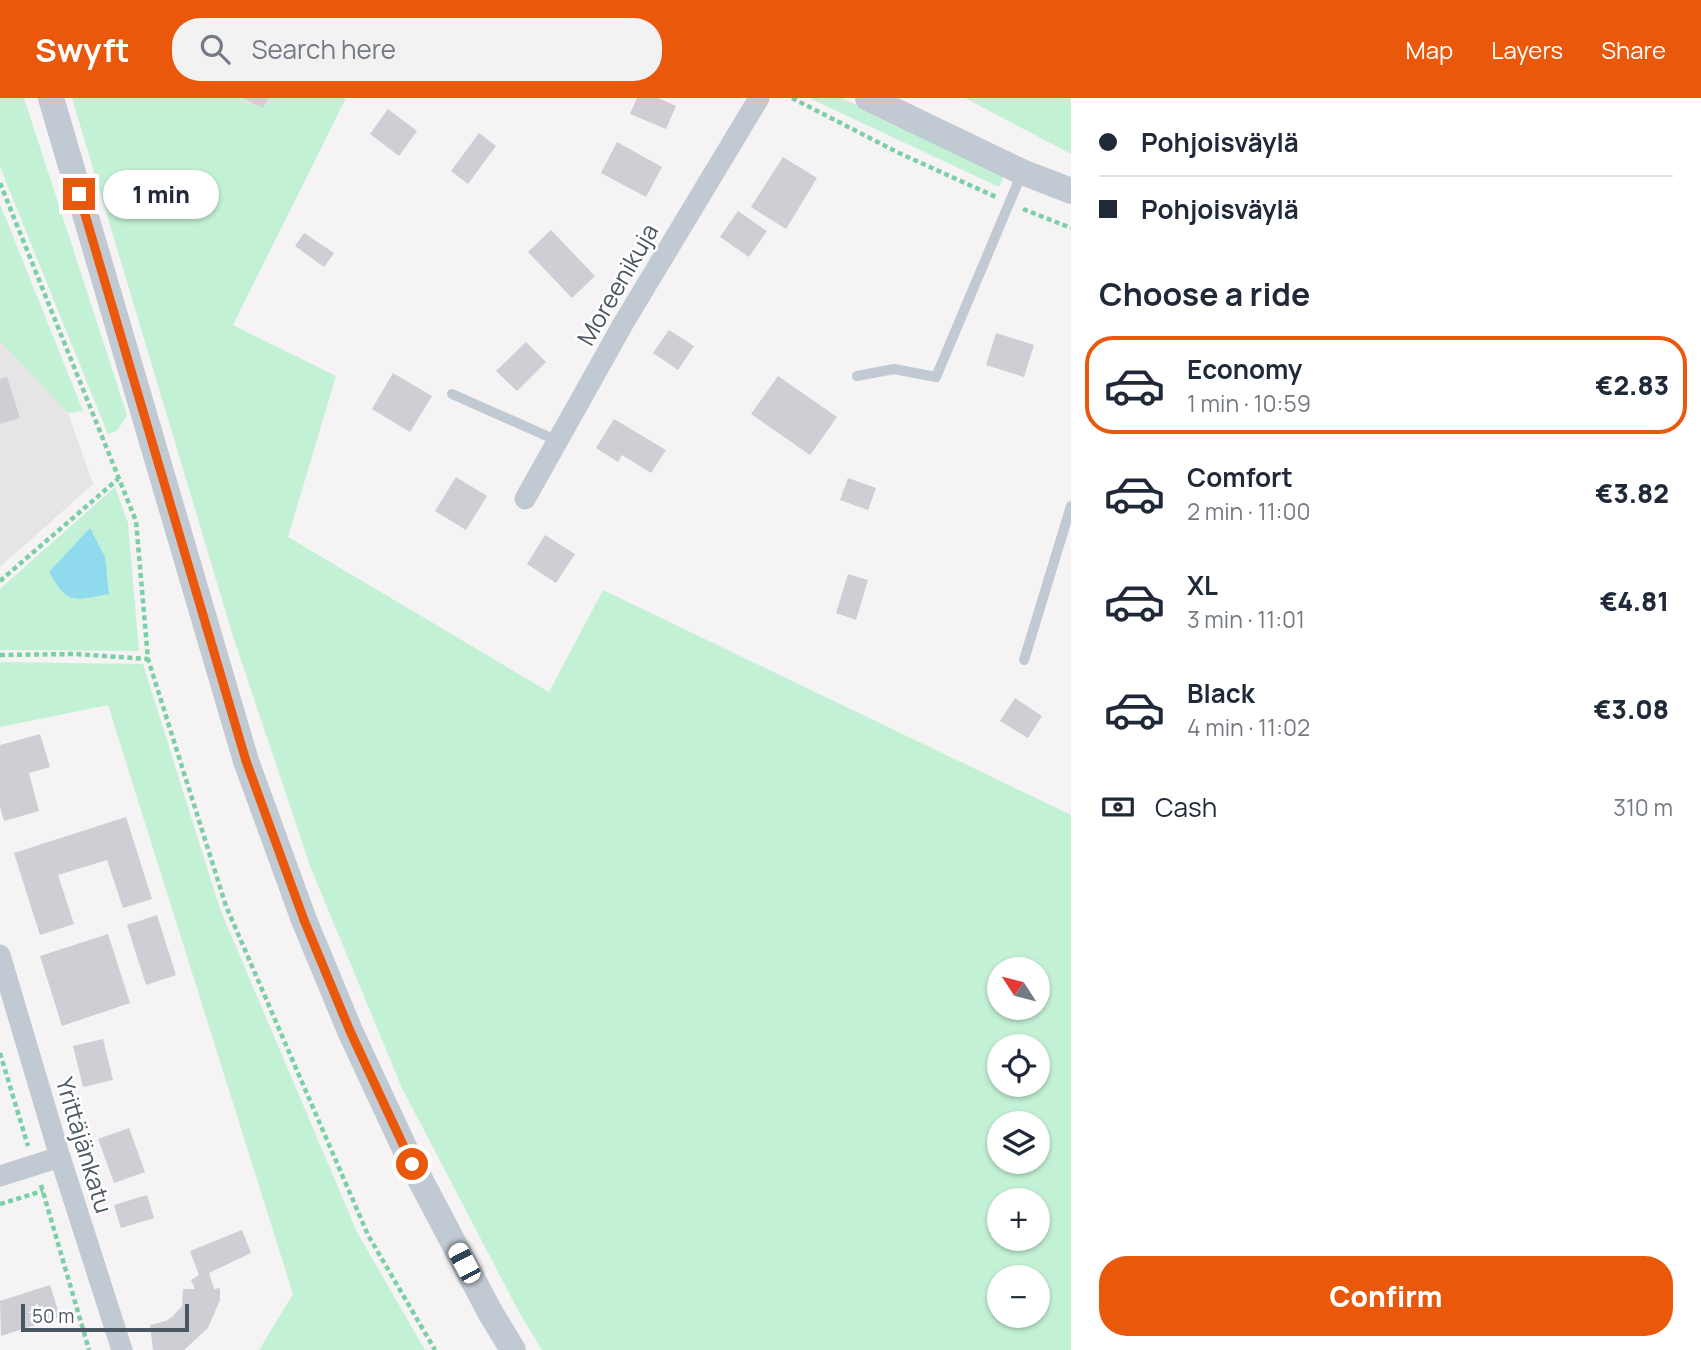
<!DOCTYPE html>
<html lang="en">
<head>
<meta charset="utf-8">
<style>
	body { margin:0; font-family:Manrope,sans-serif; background:#f2f2f3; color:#1f2937; height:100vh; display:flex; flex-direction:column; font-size:26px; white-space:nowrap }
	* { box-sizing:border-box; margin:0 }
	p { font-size:23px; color:#747a83 }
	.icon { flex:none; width:38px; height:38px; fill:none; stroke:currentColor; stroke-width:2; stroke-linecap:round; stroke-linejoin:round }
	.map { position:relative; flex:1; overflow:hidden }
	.panel { display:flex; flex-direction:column; background:#fff; width:630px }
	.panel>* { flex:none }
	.guide { display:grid; align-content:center; height:154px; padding:0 28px; background:#fff }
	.needle { width:46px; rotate:306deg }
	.fabs { position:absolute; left:987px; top:859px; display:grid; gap:14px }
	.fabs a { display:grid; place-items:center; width:63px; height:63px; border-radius:50%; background:#fff; box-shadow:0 2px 5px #0004; font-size:35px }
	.scale { position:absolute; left:21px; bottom:18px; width:168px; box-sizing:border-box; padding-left:7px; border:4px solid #4a5661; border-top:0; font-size:19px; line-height:24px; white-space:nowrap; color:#4a5661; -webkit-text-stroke:5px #fff; paint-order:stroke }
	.end { position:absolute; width:32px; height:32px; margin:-16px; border:9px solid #ea580c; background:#fff; box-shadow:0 0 0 4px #fff }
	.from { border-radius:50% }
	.bubble { position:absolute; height:49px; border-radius:24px; background:#fff; box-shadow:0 2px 5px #0004; font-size:23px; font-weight:800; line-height:49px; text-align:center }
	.car { position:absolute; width:21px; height:42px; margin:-21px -10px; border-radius:9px; box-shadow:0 0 5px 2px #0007; background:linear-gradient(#fff 24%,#345 0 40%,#fff 0 76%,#345 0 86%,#fff 0) }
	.guide b { display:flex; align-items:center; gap:24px; height:66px; font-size:26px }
	.guide b+b { border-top:2px solid #e0e1e3 }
	.guide i { width:18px; height:18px; background:#1f2937 }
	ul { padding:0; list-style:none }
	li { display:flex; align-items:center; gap:21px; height:98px; margin:0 14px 10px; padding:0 14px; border:4px solid transparent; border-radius:28px }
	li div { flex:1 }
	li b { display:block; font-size:26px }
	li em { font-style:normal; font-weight:800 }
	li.active { border-color:#ea580c }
	li>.icon { width:63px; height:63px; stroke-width:1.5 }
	h2 { padding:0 28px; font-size:32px; line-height:84px }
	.pay { display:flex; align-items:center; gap:18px; height:77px; padding:0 28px; font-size:26px }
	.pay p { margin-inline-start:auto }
	.button { display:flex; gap:14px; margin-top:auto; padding:14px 28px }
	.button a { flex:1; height:80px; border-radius:28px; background:#ea580c; color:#fff; font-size:28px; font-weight:800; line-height:80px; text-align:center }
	header { display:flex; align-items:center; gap:42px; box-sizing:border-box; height:98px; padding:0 35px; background:#ea580c; color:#fff }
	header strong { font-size:33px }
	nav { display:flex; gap:38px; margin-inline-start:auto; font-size:24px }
	.search { width:490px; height:63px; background:#f2f2f3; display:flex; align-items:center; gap:18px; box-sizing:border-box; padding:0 24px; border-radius:28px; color:#747a83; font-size:26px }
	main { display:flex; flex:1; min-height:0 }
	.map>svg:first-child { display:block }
	.education { fill:#e6e4e5 }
	.green { fill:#c3f1d5; fill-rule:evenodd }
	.water { fill:#90daee }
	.building { fill:#cdcfd5 }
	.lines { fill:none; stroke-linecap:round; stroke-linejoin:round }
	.path { stroke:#7ad0a6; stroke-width:4.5; stroke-dasharray:5 3.5; stroke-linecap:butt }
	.service { stroke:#c1cad2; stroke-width:10 }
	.minor { stroke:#c1cad2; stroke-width:21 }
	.tertiary { stroke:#c1cad2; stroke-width:26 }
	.route { stroke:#ea580c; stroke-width:9 }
	.labels { text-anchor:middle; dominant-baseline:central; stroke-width:5; stroke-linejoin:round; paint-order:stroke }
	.street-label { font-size:24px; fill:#4a5661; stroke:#fff }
</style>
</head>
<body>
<header>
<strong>Swyft</strong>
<div class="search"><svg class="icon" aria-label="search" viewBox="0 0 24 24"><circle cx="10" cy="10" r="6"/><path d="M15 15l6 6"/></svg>Search here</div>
<nav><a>Map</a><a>Layers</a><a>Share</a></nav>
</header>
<main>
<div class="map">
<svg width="1071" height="1252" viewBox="0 0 1071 1252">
	<rect width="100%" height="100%" fill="#f5f3f3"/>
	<!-- education -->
	<path class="education" d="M 0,243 L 68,315 L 93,386 L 0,469 Z"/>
	<!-- green -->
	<g class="green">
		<path d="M 0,0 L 24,0 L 127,317 L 117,333 L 108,336 L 0,69 Z"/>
		<path d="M 72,0 L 346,0 L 233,227 L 336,278 L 288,439 L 549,594 L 603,492 L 1071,717 L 1071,1252 L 542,1252 L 519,1214 L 402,990 L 310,768 L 232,535 ZM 999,872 L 1038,872 L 1038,910 L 999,910 ZM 999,948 L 1038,948 L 1038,987 L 999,987 ZM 999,1026 L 1038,1026 L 1038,1064 L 999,1064 ZM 999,1102 L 1038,1102 L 1038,1141 L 999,1141 ZM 999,1180 L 1038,1180 L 1038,1218 L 999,1218 Z"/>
		<path d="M 809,0 L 842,0 L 998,74 L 1003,81 L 999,89 Z"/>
		<path d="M 965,0 L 1071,0 L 1071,56 Z"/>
		<path d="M 0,106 L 83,313 L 68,315 L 0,243 Z"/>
		<path d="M 115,389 L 128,425 L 139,553 L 0,552 L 0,491 Z"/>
		<path d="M 0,564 L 143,566 L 220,811 L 357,1134 L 425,1252 L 259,1252 L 293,1196 L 108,607 L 0,629 Z"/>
	</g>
	<!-- water -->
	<path class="water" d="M 90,430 L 105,459 L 109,496 C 75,502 68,508 49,474 Z"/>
	<!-- building -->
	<g class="building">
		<path d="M 243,0 L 268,0 L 263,10 Z"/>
		<path d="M 637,0 L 658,0 L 676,8 L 666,31 L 630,16 Z"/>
		<path d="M 388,11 L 417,33 L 399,58 L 370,36 Z"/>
		<path d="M 479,35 L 496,48 L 468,86 L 451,73 Z"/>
		<path d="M 617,44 L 662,69 L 646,99 L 601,75 Z"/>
		<path d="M 783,59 L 817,80 L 786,131 L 751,109 Z"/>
		<path d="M 738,113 L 767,133 L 749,159 L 720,139 Z"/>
		<path d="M 551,132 L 595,178 L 572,200 L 528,154 Z"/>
		<path d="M 304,135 L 334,155 L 324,169 L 295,148 Z"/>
		<path d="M 669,232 L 694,248 L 678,272 L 653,255 Z"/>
		<path d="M 996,235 L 1034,247 L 1024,279 L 986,267 Z"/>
		<path d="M 526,244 L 546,264 L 517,293 L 496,273 Z"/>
		<path d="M 393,275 L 432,298 L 410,334 L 372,311 Z"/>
		<path d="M 778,278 L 837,319 L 810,357 L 751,316 Z"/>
		<path d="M 7,279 L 20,320 L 0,326 L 0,281 Z"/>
		<path d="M 614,321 L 666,352 L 651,375 L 622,357 L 618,364 L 596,350 Z"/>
		<path d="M 456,379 L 487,398 L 466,432 L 435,413 Z"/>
		<path d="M 848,380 L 876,390 L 868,412 L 840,402 Z"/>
		<path d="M 545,437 L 575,456 L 556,485 L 527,466 Z"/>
		<path d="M 848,476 L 868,482 L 856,522 L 836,515 Z"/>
		<path d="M 1015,600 L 1042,618 L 1028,640 L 1000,623 Z"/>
		<path d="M 40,636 L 50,669 L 29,675 L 39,713 L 4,723 L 0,709 L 0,647 Z"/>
		<path d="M 126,719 L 152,801 L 123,810 L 107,762 L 58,777 L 74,826 L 40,837 L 14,755 Z"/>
		<path d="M 157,817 L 176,877 L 146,887 L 127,827 Z"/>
		<path d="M 108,836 L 130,905 L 62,928 L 40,858 Z"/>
		<path d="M 103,941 L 113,982 L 83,989 L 73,948 Z"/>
		<path d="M 129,1030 L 145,1074 L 114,1085 L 98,1041 Z"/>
		<path d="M 147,1097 L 154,1120 L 121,1130 L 114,1107 Z"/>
		<path d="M 242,1132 L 251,1155 L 209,1175 L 214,1191 L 220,1190 L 220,1202 L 208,1230 L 184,1252 L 153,1252 L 150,1227 L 166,1223 L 173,1218 L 182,1208 L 183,1191 L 195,1191 L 191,1182 L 199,1177 L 190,1153 Z"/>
		<path d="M 50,1187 L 60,1219 L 1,1238 L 0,1203 Z"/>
	</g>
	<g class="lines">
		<!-- path -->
		<g class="path">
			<path d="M 792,0 L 899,55 L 996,99"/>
			<path d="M 0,85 L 136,423 L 148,561 L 226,808 L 368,1137 L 435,1252"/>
			<path d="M 1023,111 L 1071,130"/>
			<path d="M 0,483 L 118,381"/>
			<path d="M 0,557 L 76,556 L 148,561"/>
			<path d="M 0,955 L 28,1048"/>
			<path d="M 41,1087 L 89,1252"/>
			<path d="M 0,1106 L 43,1093"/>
		</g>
		<!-- service -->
		<g class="service">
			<path d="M 857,278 L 894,271 L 936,279 L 1022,75"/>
			<path d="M 452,296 L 558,343"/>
			<path d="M 1024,562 L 1071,408"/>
		</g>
		<!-- minor -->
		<g class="minor">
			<path d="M 525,401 L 623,226 L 759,0"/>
			<path d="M 0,857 L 60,1059 L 122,1252"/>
			<path d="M 0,1078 L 60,1059"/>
		</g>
		<!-- tertiary -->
		<g class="tertiary">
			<path d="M 51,0 L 246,663 L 304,822 L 350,933 L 412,1066 L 490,1214 L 513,1252"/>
			<path d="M 868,0 L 1022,74 L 1071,93"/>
		</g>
	</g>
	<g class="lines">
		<!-- route -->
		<path class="route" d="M 79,96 L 246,663 L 304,822 L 350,933 L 412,1066"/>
	</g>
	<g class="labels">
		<!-- street labels -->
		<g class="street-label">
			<text transform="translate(617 186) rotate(-60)">Moreenikuja</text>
			<text transform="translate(85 1047) rotate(73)">Yrittäjänkatu</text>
		</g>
	</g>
</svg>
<div class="fabs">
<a><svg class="needle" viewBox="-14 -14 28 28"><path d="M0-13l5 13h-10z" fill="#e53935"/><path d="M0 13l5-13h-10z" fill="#747a83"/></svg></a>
<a><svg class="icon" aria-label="locate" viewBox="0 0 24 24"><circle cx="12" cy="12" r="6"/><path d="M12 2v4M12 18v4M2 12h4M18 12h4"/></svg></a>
<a><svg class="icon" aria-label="layers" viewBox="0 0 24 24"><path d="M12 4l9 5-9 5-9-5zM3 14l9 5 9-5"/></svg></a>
<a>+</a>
<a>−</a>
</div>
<div class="scale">50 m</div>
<i class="end from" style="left:412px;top:1066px"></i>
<i class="end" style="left:79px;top:96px"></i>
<div class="bubble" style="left:103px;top:72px;width:116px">1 min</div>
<i class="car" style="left:464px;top:1165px;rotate:332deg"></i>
</div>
<section class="panel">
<div class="guide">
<b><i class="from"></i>Pohjoisväylä</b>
<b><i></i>Pohjoisväylä</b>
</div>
<h2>Choose a ride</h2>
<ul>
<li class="active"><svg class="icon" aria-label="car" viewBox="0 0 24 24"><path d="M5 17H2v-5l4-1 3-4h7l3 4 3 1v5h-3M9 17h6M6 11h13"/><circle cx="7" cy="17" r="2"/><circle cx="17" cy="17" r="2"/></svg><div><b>Economy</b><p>1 min · 10:59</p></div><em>€2.83</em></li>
<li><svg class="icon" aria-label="car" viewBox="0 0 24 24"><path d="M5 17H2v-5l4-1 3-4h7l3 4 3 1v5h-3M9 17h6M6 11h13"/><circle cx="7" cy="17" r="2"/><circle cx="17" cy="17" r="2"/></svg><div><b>Comfort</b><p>2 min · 11:00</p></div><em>€3.82</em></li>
<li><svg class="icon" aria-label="car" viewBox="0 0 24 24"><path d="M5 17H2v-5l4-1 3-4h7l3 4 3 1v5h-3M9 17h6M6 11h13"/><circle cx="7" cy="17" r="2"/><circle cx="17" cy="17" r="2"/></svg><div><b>XL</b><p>3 min · 11:01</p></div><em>€4.81</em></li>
<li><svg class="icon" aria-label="car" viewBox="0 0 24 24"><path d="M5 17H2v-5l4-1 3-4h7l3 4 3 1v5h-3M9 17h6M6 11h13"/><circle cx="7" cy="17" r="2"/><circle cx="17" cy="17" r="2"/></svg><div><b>Black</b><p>4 min · 11:02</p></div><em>€3.08</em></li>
</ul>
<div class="pay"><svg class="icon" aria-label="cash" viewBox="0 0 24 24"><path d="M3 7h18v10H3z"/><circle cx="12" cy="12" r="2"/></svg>Cash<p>310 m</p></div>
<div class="button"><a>Confirm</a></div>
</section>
</main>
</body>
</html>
